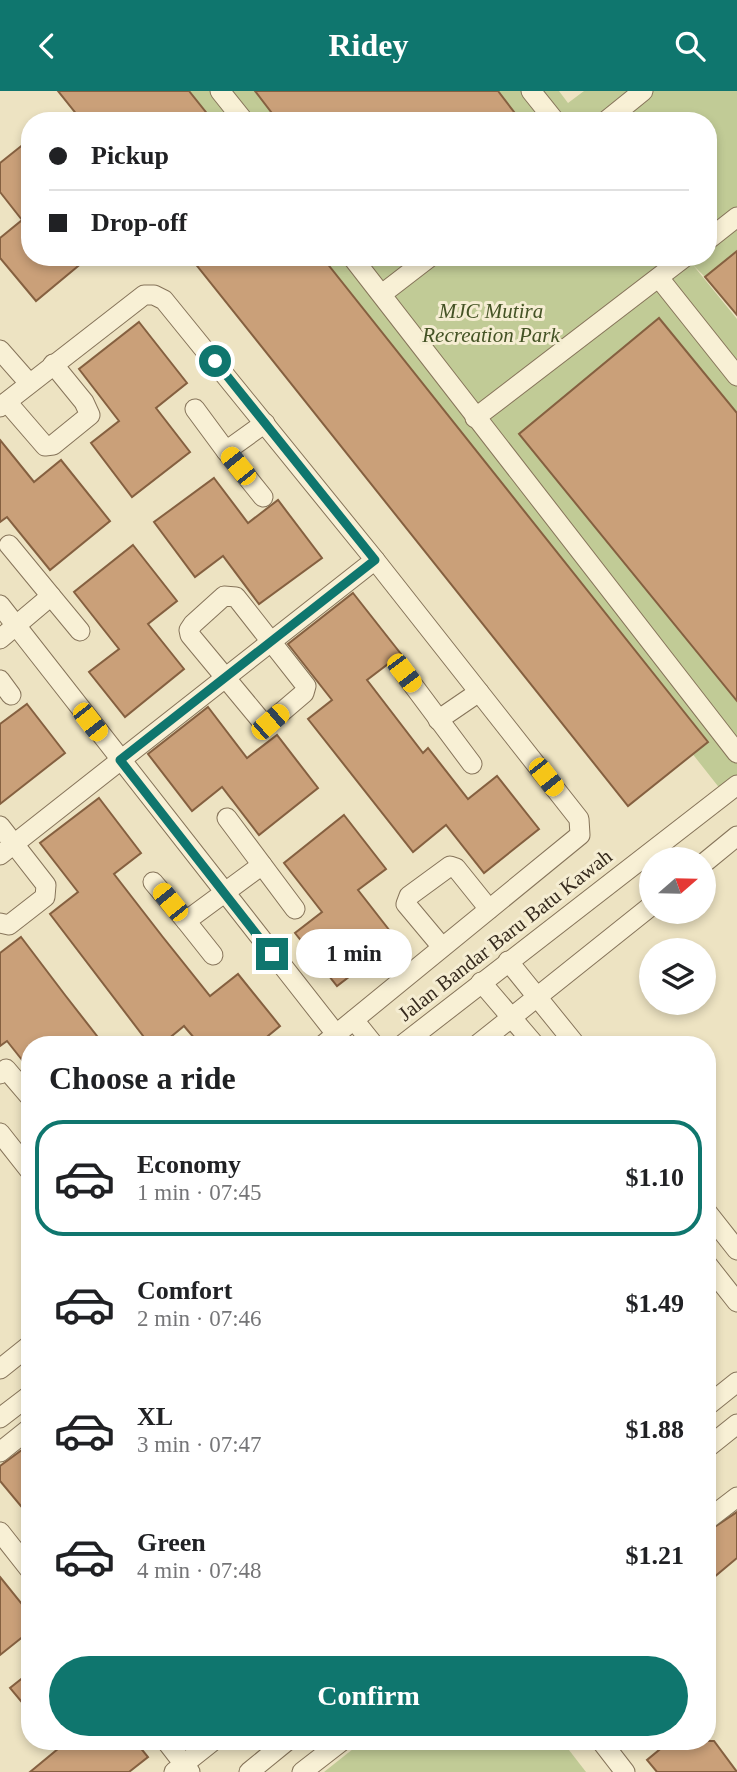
<!DOCTYPE html>
<html lang="en">
<head>
<meta charset="utf-8">
<style>
	body { margin:0; font-family:Georgia,serif; background:#f2f2f2; color:#202124; height:100vh; display:flex; flex-direction:column; font-size:26px; white-space:nowrap }
	* { box-sizing:border-box; margin:0 }
	p { font-size:23px; color:#757577 }
	.icon { flex:none; width:38px; height:38px; fill:none; stroke:currentColor; stroke-width:2; stroke-linecap:round; stroke-linejoin:round }
	.map { position:relative; flex:1; overflow:hidden }
	.panel { position:absolute; left:21px; top:945px; width:695px; height:714px; display:flex; flex-direction:column; background:#fff; border-radius:28px; box-shadow:0 4px 10px #0003 }
	.panel>* { flex:none }
	.hud { position:absolute; left:21px; top:21px; width:696px; height:154px; border-radius:28px; box-shadow:0 4px 10px #0003; display:grid; align-content:center; height:154px; padding:0 28px; background:#fff }
	.needle { width:46px; rotate:70deg }
	.controls { position:absolute; left:639px; top:756px; display:grid; gap:14px }
	.controls a { display:grid; place-items:center; width:77px; height:77px; border-radius:50%; background:#fff; box-shadow:0 4px 10px #0003; font-size:35px }
	.end { position:absolute; width:32px; height:32px; margin:-16px; border:9px solid #0f766e; background:#fff; box-shadow:0 0 0 4px #fff }
	.from { border-radius:50% }
	.bubble { position:absolute; height:49px; border-radius:24px; background:#fff; box-shadow:0 4px 10px #0003; font-size:23px; font-weight:700; line-height:49px; text-align:center }
	.car { position:absolute; width:21px; height:42px; margin:-21px -10px; border-radius:9px; box-shadow:0 0 5px 2px #0007; background:linear-gradient(#f5c518 24%,#345 0 40%,#f5c518 0 76%,#345 0 86%,#f5c518 0) }
	.hud b { display:flex; align-items:center; gap:24px; height:66px; font-size:26px }
	.hud b+b { border-top:2px solid #e0e0e0 }
	.hud i { width:18px; height:18px; background:#202124 }
	ul { padding:0; list-style:none }
	li { display:flex; align-items:center; gap:21px; height:116px; margin:0 14px 10px; padding:0 14px; border:4px solid transparent; border-radius:28px }
	li div { flex:1 }
	li b { display:block; font-size:26px }
	li em { font-style:normal; font-weight:700 }
	li.current { border-color:#0f766e }
	li>.icon { width:63px; height:63px; stroke-width:1.5 }
	h2 { padding:0 28px; font-size:32px; line-height:84px }
	.action { display:flex; gap:14px; margin-top:auto; padding:14px 28px }
	.action a { flex:1; height:80px; border-radius:42px; background:#0f766e; color:#fff; font-size:28px; font-weight:700; line-height:80px; text-align:center }
	header { display:flex; justify-content:space-between; align-items:center; height:91px; padding:0 28px; background:#0f766e; color:#fff; font-size:32px; font-weight:700 }
	.map>svg:first-child { display:block }
	.green { fill:#c1cb96 }
	.building { fill:#caa079; stroke:#856040; stroke-width:2 }
	.lines { fill:none; stroke-linecap:round; stroke-linejoin:round }
	.minor-casing { stroke:#86745a; stroke-width:21 }
	.minor { stroke:#f8f0d5; stroke-width:19 }
	.route { stroke:#0f766e; stroke-width:9 }
	.labels { text-anchor:middle; dominant-baseline:central; stroke-width:6; stroke-linejoin:round; paint-order:stroke }
	.park-label { font-size:21px; font-style:italic; fill:#445325; stroke:#f5edd2 }
	.street-label { font-size:21px; fill:#372b1e; stroke:#f5edd2 }
</style>
</head>
<body>
<header><svg class="icon" aria-label="back" viewBox="0 0 24 24"><path d="M15 5l-7 7 7 7"/></svg>Ridey<svg class="icon" aria-label="search" viewBox="0 0 24 24"><circle cx="10" cy="10" r="6"/><path d="M15 15l6 6"/></svg></header>
<div class="map">
<svg width="737" height="1681" viewBox="0 0 737 1681">
	<rect width="100%" height="100%" fill="#ede3c2"/>
	<!-- green -->
	<g class="green">
		<path d="M 169,0 L 255,0 L 279,30 L 193,30 Z"/>
		<path d="M 498,0 L 525,0 L 548,30 L 521,30 Z"/>
		<path d="M 532,0 L 559,0 L 568,12 L 584,0 L 737,0 L 737,160 L 705,186 L 693,174 L 737,228 L 737,325 L 660,227 L 519,343 L 737,610 L 737,694 L 725,704 L 300,166 L 709,166 L 709,30 L 555,30 Z"/>
		<path d="M 363,1650 L 562,1650 L 586,1681 L 324,1681 Z"/>
	</g>
	<!-- building -->
	<g class="building">
		<path d="M 58,0 L 189,0 L 213,30 L 82,30 Z"/>
		<path d="M 255,0 L 498,0 L 521,30 L 278,30 Z"/>
		<path d="M 30,48 L 30,166 L 89,166 L 36,210 L 0,167 L 0,147 L 22,129 L 0,101 L 0,72 Z"/>
		<path d="M 737,160 L 737,224 L 705,186 Z"/>
		<path d="M 190,166 L 322,166 L 708,651 L 628,715 Z"/>
		<path d="M 659,227 L 737,322 L 737,610 L 519,343 Z"/>
		<path d="M 139,231 L 187,292 L 156,317 L 190,361 L 132,406 L 91,352 L 119,330 L 79,278 Z"/>
		<path d="M 0,349 L 34,391 L 61,369 L 110,430 L 50,479 L 7,426 L 0,431 Z"/>
		<path d="M 214,387 L 248,432 L 278,409 L 322,467 L 259,513 L 223,465 L 195,486 L 154,431 Z"/>
		<path d="M 133,454 L 177,510 L 148,533 L 184,578 L 125,626 L 89,581 L 119,558 L 74,501 Z"/>
		<path d="M 353,502 L 401,563 L 367,589 L 423,662 L 428,657 L 468,708 L 497,685 L 539,738 L 484,782 L 446,734 L 413,761 L 308,628 L 332,609 L 288,553 Z"/>
		<path d="M 27,613 L 65,662 L 0,713 L 0,633 Z"/>
		<path d="M 208,616 L 247,667 L 277,644 L 318,697 L 259,744 L 222,696 L 192,720 L 148,663 Z"/>
		<path d="M 99,707 L 141,762 L 114,783 L 162,845 L 210,905 L 238,883 L 280,935 L 257,954 L 200,954 L 184,935 L 161,954 L 150,954 L 50,823 L 78,801 L 40,752 Z"/>
		<path d="M 344,724 L 386,778 L 358,799 L 397,849 L 337,895 L 295,842 L 322,821 L 284,772 Z"/>
		<path d="M 21,846 L 65,904 L 104,954 L 30,954 L 30,979 L 7,950 L 0,955 L 0,862 Z"/>
		<path d="M 30,1353 L 30,1426 L 0,1390 L 0,1375 Z"/>
		<path d="M 737,1421 L 737,1467 L 707,1492 L 707,1441 Z"/>
		<path d="M 0,1486 L 30,1523 L 30,1540 L 0,1564 Z"/>
		<path d="M 30,1581 L 30,1621 L 10,1597 Z"/>
		<path d="M 54,1650 L 135,1650 L 148,1666 L 129,1681 L 30,1681 L 59,1657 Z"/>
		<path d="M 670,1650 L 714,1650 L 737,1681 L 657,1681 L 647,1669 Z"/>
	</g>
	<g class="lines">
		<defs>
			<g id="minor">
				<path d="M 220,0 L 244,30"/>
				<path d="M 531,0 L 555,30"/>
				<path d="M 606,30 L 643,0"/>
				<path d="M 709,148 L 737,126"/>
				<path d="M 352,166 L 737,662"/>
				<path d="M 659,187 L 737,285"/>
				<path d="M 382,203 L 430,166"/>
				<path d="M 0,259 L 29,292"/>
				<path d="M 7,311 L 45,355 L 53,354 L 90,324 L 84,311 L 53,273"/>
				<path d="M 0,316 L 144,204 L 154,204 L 164,209 L 375,469 L 579,728 L 580,744 L 323,954"/>
				<path d="M 195,318 L 226,360 L 265,332"/>
				<path d="M 475,327 L 685,166"/>
				<path d="M 226,360 L 263,406"/>
				<path d="M 9,454 L 51,505"/>
				<path d="M 224,505 L 236,506 L 306,595 L 304,602 L 270,631 L 263,632 L 190,544 L 189,539 L 193,533 Z"/>
				<path d="M 0,514 L 336,943"/>
				<path d="M 0,548 L 51,505 L 80,540"/>
				<path d="M 404,582 L 472,673"/>
				<path d="M 0,589 L 11,604"/>
				<path d="M 438,629 L 479,601"/>
				<path d="M 227,727 L 295,818"/>
				<path d="M 0,735 L 46,794 L 45,806 L 9,834 L 0,832"/>
				<path d="M 0,764 L 375,469"/>
				<path d="M 704,772 L 737,745"/>
				<path d="M 153,791 L 186,830 L 262,774"/>
				<path d="M 186,830 L 213,864"/>
				<path d="M 442,856 L 406,813 L 409,805 L 450,775 L 456,777 L 489,818"/>
				<path d="M 508,870 L 576,954"/>
				<path d="M 481,891 L 535,954"/>
				<path d="M 354,929 L 374,954"/>
				<path d="M 402,954 L 737,694"/>
				<path d="M 477,954 L 651,815"/>
				<path d="M 0,983 L 6,978 L 30,1006"/>
				<path d="M 0,1042 L 30,1080"/>
				<path d="M 707,1121 L 737,1159"/>
				<path d="M 707,1173 L 737,1211"/>
				<path d="M 0,1278 L 30,1254"/>
				<path d="M 707,1315 L 737,1291"/>
				<path d="M 0,1327 L 30,1304"/>
				<path d="M 707,1357 L 737,1333"/>
				<path d="M 0,1361 L 30,1337"/>
				<path d="M 707,1429 L 737,1406"/>
				<path d="M 0,1441 L 30,1479"/>
				<path d="M 166,1650 L 190,1681"/>
				<path d="M 601,1650 L 625,1681"/>
				<path d="M 174,1681 L 213,1650"/>
				<path d="M 249,1681 L 287,1650"/>
				<path d="M 302,1681 L 342,1650"/>
			</g>
		</defs>
		<!-- minor casing -->
		<use href="#minor" class="minor-casing"/>
		<!-- minor -->
		<use href="#minor" class="minor"/>
	</g>
	<g class="lines">
		<!-- route -->
		<path class="route" d="M 215,270 L 375,469 L 120,669 L 272,863"/>
	</g>
	<g class="labels">
		<!-- park labels -->
		<g class="park-label">
			<text x="491" y="220">MJC Mutira<tspan x="491" dy="24">Recreation Park</tspan></text>
		</g>
		<!-- street labels -->
		<g class="street-label">
			<text transform="translate(505 844) rotate(-38)">Jalan Bandar Baru Batu Kawah</text>
		</g>
	</g>
</svg>
<div class="controls">
<a><svg class="needle" viewBox="-14 -14 28 28"><path d="M0-13l5 13h-10z" fill="#e53935"/><path d="M0 13l5-13h-10z" fill="#757577"/></svg></a>
<a><svg class="icon" aria-label="layers" viewBox="0 0 24 24"><path d="M12 4l9 5-9 5-9-5zM3 14l9 5 9-5"/></svg></a>
</div>
<i class="end from" style="left:215px;top:270px"></i>
<i class="end" style="left:272px;top:863px"></i>
<div class="bubble" style="left:296px;top:838px;width:116px">1 min</div>
<i class="car" style="left:238px;top:375px;rotate:321deg"></i>
<i class="car" style="left:404px;top:582px;rotate:143deg"></i>
<i class="car" style="left:90px;top:631px;rotate:142deg"></i>
<i class="car" style="left:270px;top:631px;rotate:49deg"></i>
<i class="car" style="left:546px;top:686px;rotate:142deg"></i>
<i class="car" style="left:170px;top:811px;rotate:321deg"></i>
<div class="hud">
<b><i class="from"></i>Pickup</b>
<b><i></i>Drop-off</b>
</div>
<section class="panel">
<h2>Choose a ride</h2>
<ul>
<li class="current"><svg class="icon" aria-label="car" viewBox="0 0 24 24"><path d="M5 17H2v-5l4-1 3-4h7l3 4 3 1v5h-3M9 17h6M6 11h13"/><circle cx="7" cy="17" r="2"/><circle cx="17" cy="17" r="2"/></svg><div><b>Economy</b><p>1 min · 07:45</p></div><em>$1.10</em></li>
<li><svg class="icon" aria-label="car" viewBox="0 0 24 24"><path d="M5 17H2v-5l4-1 3-4h7l3 4 3 1v5h-3M9 17h6M6 11h13"/><circle cx="7" cy="17" r="2"/><circle cx="17" cy="17" r="2"/></svg><div><b>Comfort</b><p>2 min · 07:46</p></div><em>$1.49</em></li>
<li><svg class="icon" aria-label="car" viewBox="0 0 24 24"><path d="M5 17H2v-5l4-1 3-4h7l3 4 3 1v5h-3M9 17h6M6 11h13"/><circle cx="7" cy="17" r="2"/><circle cx="17" cy="17" r="2"/></svg><div><b>XL</b><p>3 min · 07:47</p></div><em>$1.88</em></li>
<li><svg class="icon" aria-label="car" viewBox="0 0 24 24"><path d="M5 17H2v-5l4-1 3-4h7l3 4 3 1v5h-3M9 17h6M6 11h13"/><circle cx="7" cy="17" r="2"/><circle cx="17" cy="17" r="2"/></svg><div><b>Green</b><p>4 min · 07:48</p></div><em>$1.21</em></li>
</ul>
<div class="action"><a>Confirm</a></div>
</section>
</div>
</body>
</html>
